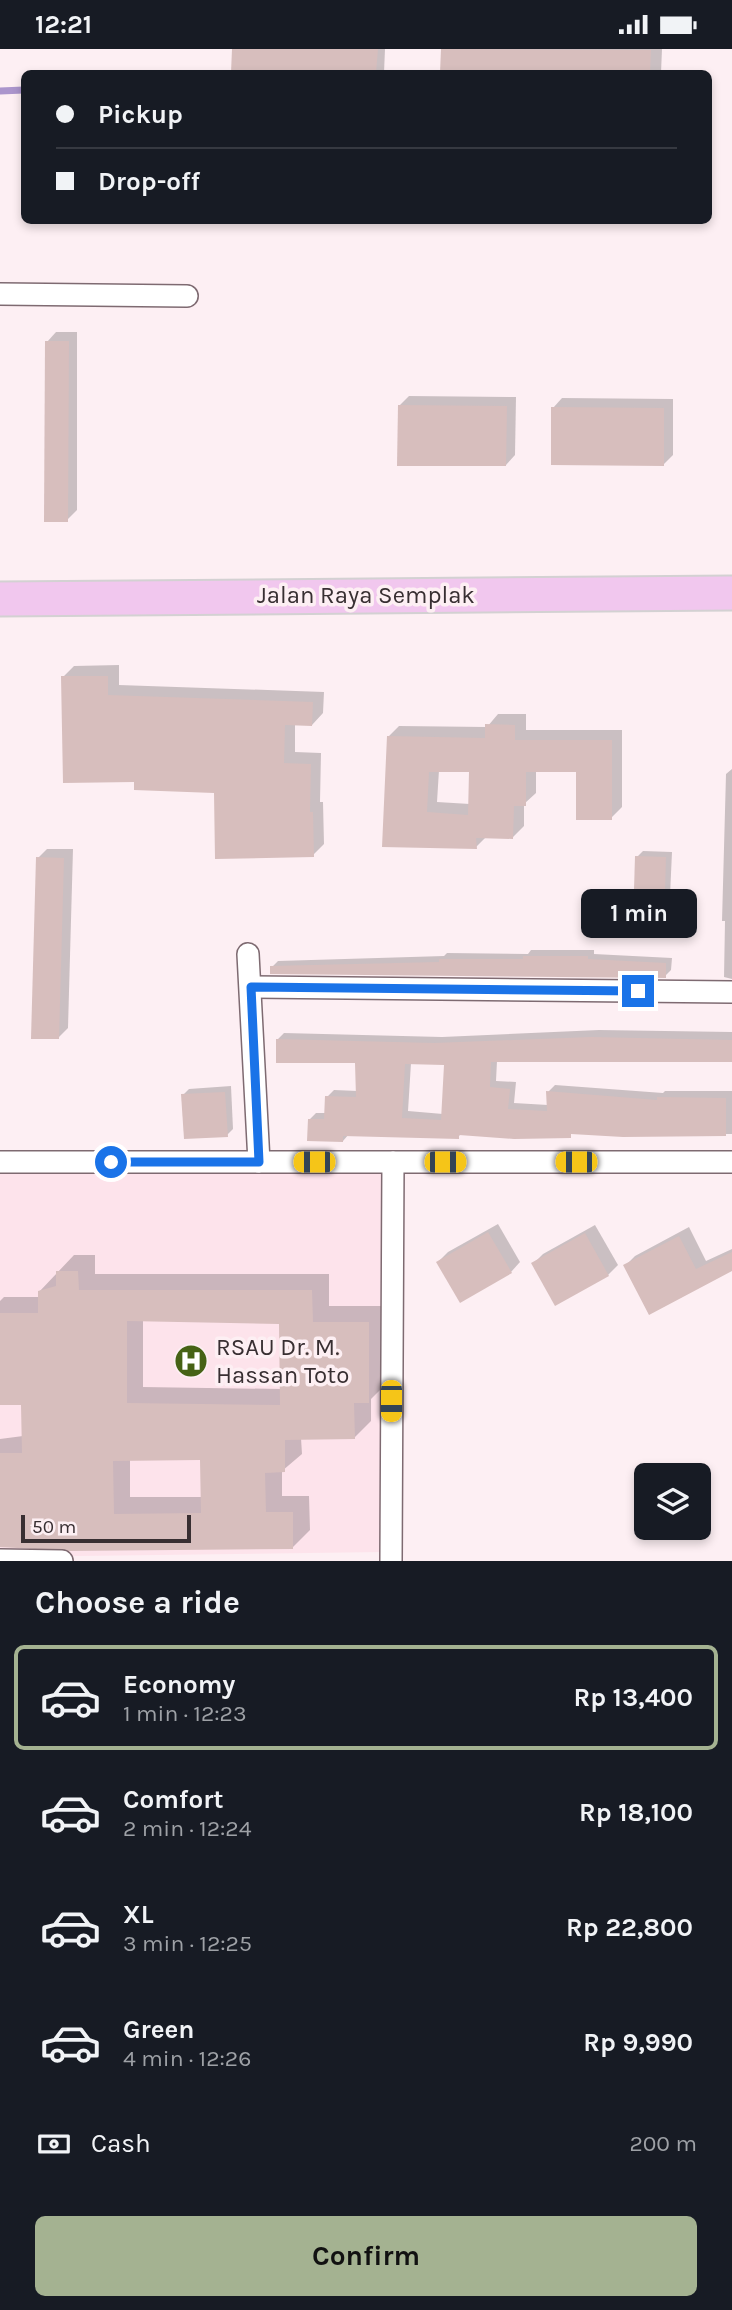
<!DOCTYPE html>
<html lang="en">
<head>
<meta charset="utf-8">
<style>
	body { margin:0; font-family:Karla,sans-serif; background:#20242c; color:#f1f3f6; height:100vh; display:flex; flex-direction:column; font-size:26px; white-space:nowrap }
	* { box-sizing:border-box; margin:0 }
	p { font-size:23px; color:#9ea1a6 }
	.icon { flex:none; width:38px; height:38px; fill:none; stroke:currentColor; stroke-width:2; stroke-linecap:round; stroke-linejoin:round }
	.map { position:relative; height:1512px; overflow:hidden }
	.panel { display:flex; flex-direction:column; background:#171b24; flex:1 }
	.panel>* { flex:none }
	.guide { position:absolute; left:21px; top:21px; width:691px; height:154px; border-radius:10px; box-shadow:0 4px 10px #0003; display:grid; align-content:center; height:154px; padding:0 35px; background:#171b24 }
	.controls { position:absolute; left:634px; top:1414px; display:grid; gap:14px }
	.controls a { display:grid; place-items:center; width:77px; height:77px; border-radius:10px; background:#171b24; box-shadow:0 4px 10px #0003; font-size:35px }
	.scale { position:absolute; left:21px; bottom:18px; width:170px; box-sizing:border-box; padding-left:7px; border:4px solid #382f32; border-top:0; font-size:19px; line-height:24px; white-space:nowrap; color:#382f32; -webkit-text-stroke:5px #fdeff3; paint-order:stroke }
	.end { position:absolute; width:32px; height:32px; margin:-16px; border:9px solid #1a73e8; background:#fff; box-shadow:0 0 0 4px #fff }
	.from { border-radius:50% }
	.bubble { position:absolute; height:49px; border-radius:10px; background:#171b24; box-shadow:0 4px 10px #0003; font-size:23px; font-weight:700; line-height:49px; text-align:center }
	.car { position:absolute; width:21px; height:42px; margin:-21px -10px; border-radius:9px; box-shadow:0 0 5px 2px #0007; background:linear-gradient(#f5c518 24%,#345 0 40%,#f5c518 0 76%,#345 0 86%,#f5c518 0) }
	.guide b { display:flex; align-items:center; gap:24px; height:66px; font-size:26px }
	.guide b+b { border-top:2px solid #363941 }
	.guide i { width:18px; height:18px; background:#f1f3f6 }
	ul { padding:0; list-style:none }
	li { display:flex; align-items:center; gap:21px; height:105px; margin:0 14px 10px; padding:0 21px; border:4px solid transparent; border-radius:10px }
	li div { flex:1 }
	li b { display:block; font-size:26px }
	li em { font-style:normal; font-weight:700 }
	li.current { border-color:#a4b291 }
	li>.icon { width:63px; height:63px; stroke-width:1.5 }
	h2 { padding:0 35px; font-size:32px; line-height:84px }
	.pay { display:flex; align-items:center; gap:18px; height:77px; padding:0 35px; font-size:26px }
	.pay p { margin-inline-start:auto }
	.action { display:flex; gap:14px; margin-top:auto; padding:14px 35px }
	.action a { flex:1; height:80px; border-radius:10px; background:#a4b291; color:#111; font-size:28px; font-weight:700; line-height:80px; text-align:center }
	.status { display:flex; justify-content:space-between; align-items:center; height:49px; padding:0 35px; background:#171b24; direction:ltr }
	.status svg { height:19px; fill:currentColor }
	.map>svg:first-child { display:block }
	.built { fill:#fde3eb }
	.shadow { fill:#0003; fill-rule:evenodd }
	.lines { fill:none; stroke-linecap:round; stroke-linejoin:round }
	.stream { stroke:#ab95cc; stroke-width:7 }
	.building { fill:#d7bebd; fill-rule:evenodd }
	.street-casing { stroke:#7e6a71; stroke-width:24 }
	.primary-casing { stroke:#d3d1d2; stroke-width:37 }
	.street { stroke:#fff; stroke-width:21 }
	.primary { stroke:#f1c7ee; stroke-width:33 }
	.route { stroke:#1a73e8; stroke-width:9 }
	.labels { text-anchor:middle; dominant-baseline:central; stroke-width:7; stroke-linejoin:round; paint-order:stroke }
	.street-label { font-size:24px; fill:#382f32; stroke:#fdeff3 }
	.poi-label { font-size:24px; fill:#382f32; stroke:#fdeff3; text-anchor:start }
</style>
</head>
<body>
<div class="status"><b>12:21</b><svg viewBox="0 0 49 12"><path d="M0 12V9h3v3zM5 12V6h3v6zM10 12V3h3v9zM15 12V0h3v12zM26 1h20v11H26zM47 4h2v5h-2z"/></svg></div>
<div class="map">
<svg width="732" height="1512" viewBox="0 0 732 1512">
	<rect width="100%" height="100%" fill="#fdeff3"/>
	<!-- built -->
	<path class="built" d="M 0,1116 L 383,1122 L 383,1503 L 0,1508 Z"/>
	<!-- shadow -->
	<g class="shadow">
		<path d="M 234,0 L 385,0 L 384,24 L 233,24 Z"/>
		<path d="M 443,0 L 662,0 L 661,24 L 442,24 Z"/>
		<path d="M 56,283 L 77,283 L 77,461 L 67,471 L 47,293 Z"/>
		<path d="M 409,347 L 516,348 L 515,406 L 506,416 L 399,357 Z"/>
		<path d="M 562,349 L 673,350 L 673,406 L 664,415 L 553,359 Z"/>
		<path d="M 119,616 L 119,636 L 324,643 L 323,664 L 312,676 L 295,675 L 295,703 L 321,704 L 320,753 L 323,753 L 324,795 L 313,806 L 215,742 L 136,731 L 63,628 L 74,617 Z"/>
		<path d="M 498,665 L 526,665 L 526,681 L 622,681 L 622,758 L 611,769 L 578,721 L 536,721 L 536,744 L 524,755 L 524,777 L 513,788 L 486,788 L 476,798 L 383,796 L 388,688 L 399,677 L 487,678 ZM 439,721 L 470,721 L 470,755 L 437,753 Z"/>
		<path d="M 732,720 L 732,930 L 724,928 L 725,872 L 722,872 L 726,725 Z"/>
		<path d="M 47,800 L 73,800 L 68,979 L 59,988 L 38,809 Z"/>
		<path d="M 643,802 L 672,803 L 669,869 L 663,875 L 637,808 Z"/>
		<path d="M 531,901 L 594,901 L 594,905 L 672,909 L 671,921 L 665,927 L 272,918 L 278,912 L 444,907 L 447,904 L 528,905 Z"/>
		<path d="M 599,981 L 732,983 L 732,1011 L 497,1012 L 496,1032 L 516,1033 L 514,1054 L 548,1056 L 548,1043 L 555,1036 L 663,1044 L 665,1042 L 732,1042 L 732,1085 L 462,1084 L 458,1088 L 349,1085 L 343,1092 L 309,1071 L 316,1064 L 326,1064 L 327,1048 L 334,1041 L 358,1042 L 356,1012 L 277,991 L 284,984 L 442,988 ZM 411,1014 L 446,1014 L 443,1065 L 408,1062 Z"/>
		<path d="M 231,1037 L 233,1080 L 227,1086 L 183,1046 L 189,1040 Z"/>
		<path d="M 498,1175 L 520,1213 L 511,1223 L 438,1213 L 448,1203 Z"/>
		<path d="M 595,1176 L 618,1216 L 608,1226 L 534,1214 L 543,1205 Z"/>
		<path d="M 689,1178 L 706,1212 L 732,1200 L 732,1220 L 650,1263 L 626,1216 L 635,1207 Z"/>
		<path d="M 74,1206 L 95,1206 L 95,1225 L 329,1225 L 329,1257 L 385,1257 L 386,1335 L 371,1350 L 371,1372 L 354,1389 L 301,1389 L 302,1405 L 282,1422 L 282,1447 L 309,1447 L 310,1481 L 293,1498 L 0,1496 L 0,1390 L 23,1387 L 23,1354 L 0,1354 L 0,1252 L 4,1248 L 39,1248 L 39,1243 ZM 143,1271 L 281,1273 L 282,1340 L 143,1338 ZM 202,1409 L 203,1448 L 130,1448 L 130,1410 Z"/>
	</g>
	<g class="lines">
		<!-- stream -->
		<path class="stream" d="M 0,42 L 24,41"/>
	</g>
	<!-- building -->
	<g class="building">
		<path d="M 232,0 L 378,0 L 376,24 L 231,24 Z"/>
		<path d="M 441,0 L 651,1 L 650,24 L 440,24 Z"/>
		<path d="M 45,292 L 69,292 L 68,473 L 44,473 Z"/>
		<path d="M 398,356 L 507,357 L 506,417 L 397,417 Z"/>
		<path d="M 551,358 L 664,359 L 664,417 L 551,416 Z"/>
		<path d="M 61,627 L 108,627 L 108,646 L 313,653 L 312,677 L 285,676 L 284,714 L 311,715 L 310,763 L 313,763 L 314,808 L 215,810 L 214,744 L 134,741 L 134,733 L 63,734 Z"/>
		<path d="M 485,675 L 515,676 L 515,691 L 612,691 L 612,771 L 576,771 L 576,723 L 526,723 L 526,757 L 514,757 L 513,790 L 476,789 L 477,800 L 382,798 L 387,687 L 485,689 ZM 429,723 L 469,723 L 468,766 L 427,763 Z"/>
		<path d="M 635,807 L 666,808 L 664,877 L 633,875 Z"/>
		<path d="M 36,808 L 64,809 L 59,990 L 31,990 Z"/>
		<path d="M 523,907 L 588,907 L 588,910 L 666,914 L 666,929 L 270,925 L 270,917 L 439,913 L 439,910 L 523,910 Z"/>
		<path d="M 591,988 L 732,991 L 732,1013 L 491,1013 L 490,1038 L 510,1040 L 508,1060 L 547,1062 L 546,1042 L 657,1051 L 657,1048 L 726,1049 L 726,1087 L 623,1088 L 571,1085 L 571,1089 L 514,1090 L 459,1086 L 459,1090 L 343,1087 L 343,1093 L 307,1092 L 308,1070 L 324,1070 L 325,1047 L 356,1048 L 355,1014 L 276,1014 L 276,990 L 434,994 ZM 405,1015 L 444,1016 L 441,1071 L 402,1069 Z"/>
		<path d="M 225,1043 L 228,1088 L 184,1090 L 181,1045 Z"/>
		<path d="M 488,1183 L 512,1224 L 460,1254 L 436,1213 Z"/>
		<path d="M 585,1184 L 609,1227 L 555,1257 L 531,1214 Z"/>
		<path d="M 679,1187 L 696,1220 L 732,1203 L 732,1222 L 649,1266 L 623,1216 Z"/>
		<path d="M 56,1222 L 78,1222 L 79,1241 L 312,1241 L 313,1273 L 369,1273 L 369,1354 L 354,1354 L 355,1390 L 285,1391 L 285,1423 L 265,1424 L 266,1463 L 293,1463 L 293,1500 L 70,1502 L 0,1498 L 0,1404 L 22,1404 L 21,1356 L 0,1356 L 0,1264 L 38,1264 L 38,1242 L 56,1237 ZM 127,1272 L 279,1275 L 280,1356 L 127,1354 ZM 200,1411 L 201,1464 L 114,1465 L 113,1412 Z"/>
	</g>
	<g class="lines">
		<defs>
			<g id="street">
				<path d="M 0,245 L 187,247"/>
				<path d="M 248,905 L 259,1113"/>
				<path d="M 251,938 L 732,943"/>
				<path d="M 0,1113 L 732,1113"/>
				<path d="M 0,1511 L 62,1512"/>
				<path d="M 391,1512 L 393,1113"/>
			</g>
			<path id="primary" d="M 0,550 L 732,544"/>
		</defs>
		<!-- street casing -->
		<use href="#street" class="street-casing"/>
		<!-- primary casing -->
		<use href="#primary" class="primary-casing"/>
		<!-- street -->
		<use href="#street" class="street"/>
		<!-- primary -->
		<use href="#primary" class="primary"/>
	</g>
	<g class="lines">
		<!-- route -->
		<path class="route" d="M 111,1113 L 259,1113 L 251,938 L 638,942"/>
	</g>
	<!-- icons -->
	<defs>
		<symbol id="hospital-disc" viewBox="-11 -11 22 22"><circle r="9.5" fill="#466215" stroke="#fdeff3"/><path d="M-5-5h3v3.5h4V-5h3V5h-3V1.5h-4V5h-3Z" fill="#fff"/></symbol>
	</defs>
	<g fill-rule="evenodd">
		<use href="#hospital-disc" x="172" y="1293" width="38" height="38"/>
	</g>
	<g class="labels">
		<!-- street labels -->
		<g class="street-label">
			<text x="366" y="546">Jalan Raya Semplak</text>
		</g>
		<!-- poi labels -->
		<g class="poi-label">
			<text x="216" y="1298">RSAU Dr. M.<tspan x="216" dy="28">Hassan Toto</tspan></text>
		</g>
	</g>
</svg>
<div class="controls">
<a><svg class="icon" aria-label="layers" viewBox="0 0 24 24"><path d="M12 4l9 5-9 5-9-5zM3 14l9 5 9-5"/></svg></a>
</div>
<div class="scale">50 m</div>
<i class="end from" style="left:111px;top:1113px"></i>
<i class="end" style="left:638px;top:942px"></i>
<div class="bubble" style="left:581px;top:840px;width:116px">1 min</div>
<i class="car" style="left:314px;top:1113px;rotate:270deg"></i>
<i class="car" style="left:445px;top:1113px;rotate:90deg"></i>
<i class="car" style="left:576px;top:1113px;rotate:270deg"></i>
<i class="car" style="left:391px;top:1352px;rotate:180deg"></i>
<div class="guide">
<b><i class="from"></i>Pickup</b>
<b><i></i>Drop-off</b>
</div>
</div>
<section class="panel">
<h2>Choose a ride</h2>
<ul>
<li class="current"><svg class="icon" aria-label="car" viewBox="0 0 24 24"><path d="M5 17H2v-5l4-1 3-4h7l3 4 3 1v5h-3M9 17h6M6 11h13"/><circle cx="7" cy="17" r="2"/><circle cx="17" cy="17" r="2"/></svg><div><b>Economy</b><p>1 min · 12:23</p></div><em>Rp 13,400</em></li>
<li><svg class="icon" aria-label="car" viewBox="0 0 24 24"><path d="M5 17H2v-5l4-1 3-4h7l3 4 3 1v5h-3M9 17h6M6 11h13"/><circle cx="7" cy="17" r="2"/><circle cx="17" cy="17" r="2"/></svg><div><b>Comfort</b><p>2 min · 12:24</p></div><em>Rp 18,100</em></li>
<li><svg class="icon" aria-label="car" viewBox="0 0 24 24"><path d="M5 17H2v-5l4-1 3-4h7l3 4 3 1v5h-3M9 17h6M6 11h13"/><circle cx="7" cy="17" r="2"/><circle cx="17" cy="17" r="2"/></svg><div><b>XL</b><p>3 min · 12:25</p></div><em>Rp 22,800</em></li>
<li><svg class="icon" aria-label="car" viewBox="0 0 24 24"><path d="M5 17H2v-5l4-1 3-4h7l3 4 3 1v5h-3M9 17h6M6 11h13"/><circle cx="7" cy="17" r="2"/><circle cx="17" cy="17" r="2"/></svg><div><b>Green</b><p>4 min · 12:26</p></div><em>Rp 9,990</em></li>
</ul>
<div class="pay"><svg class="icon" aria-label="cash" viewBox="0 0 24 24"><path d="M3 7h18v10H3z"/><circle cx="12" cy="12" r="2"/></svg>Cash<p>200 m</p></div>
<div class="action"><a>Confirm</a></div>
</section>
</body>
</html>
